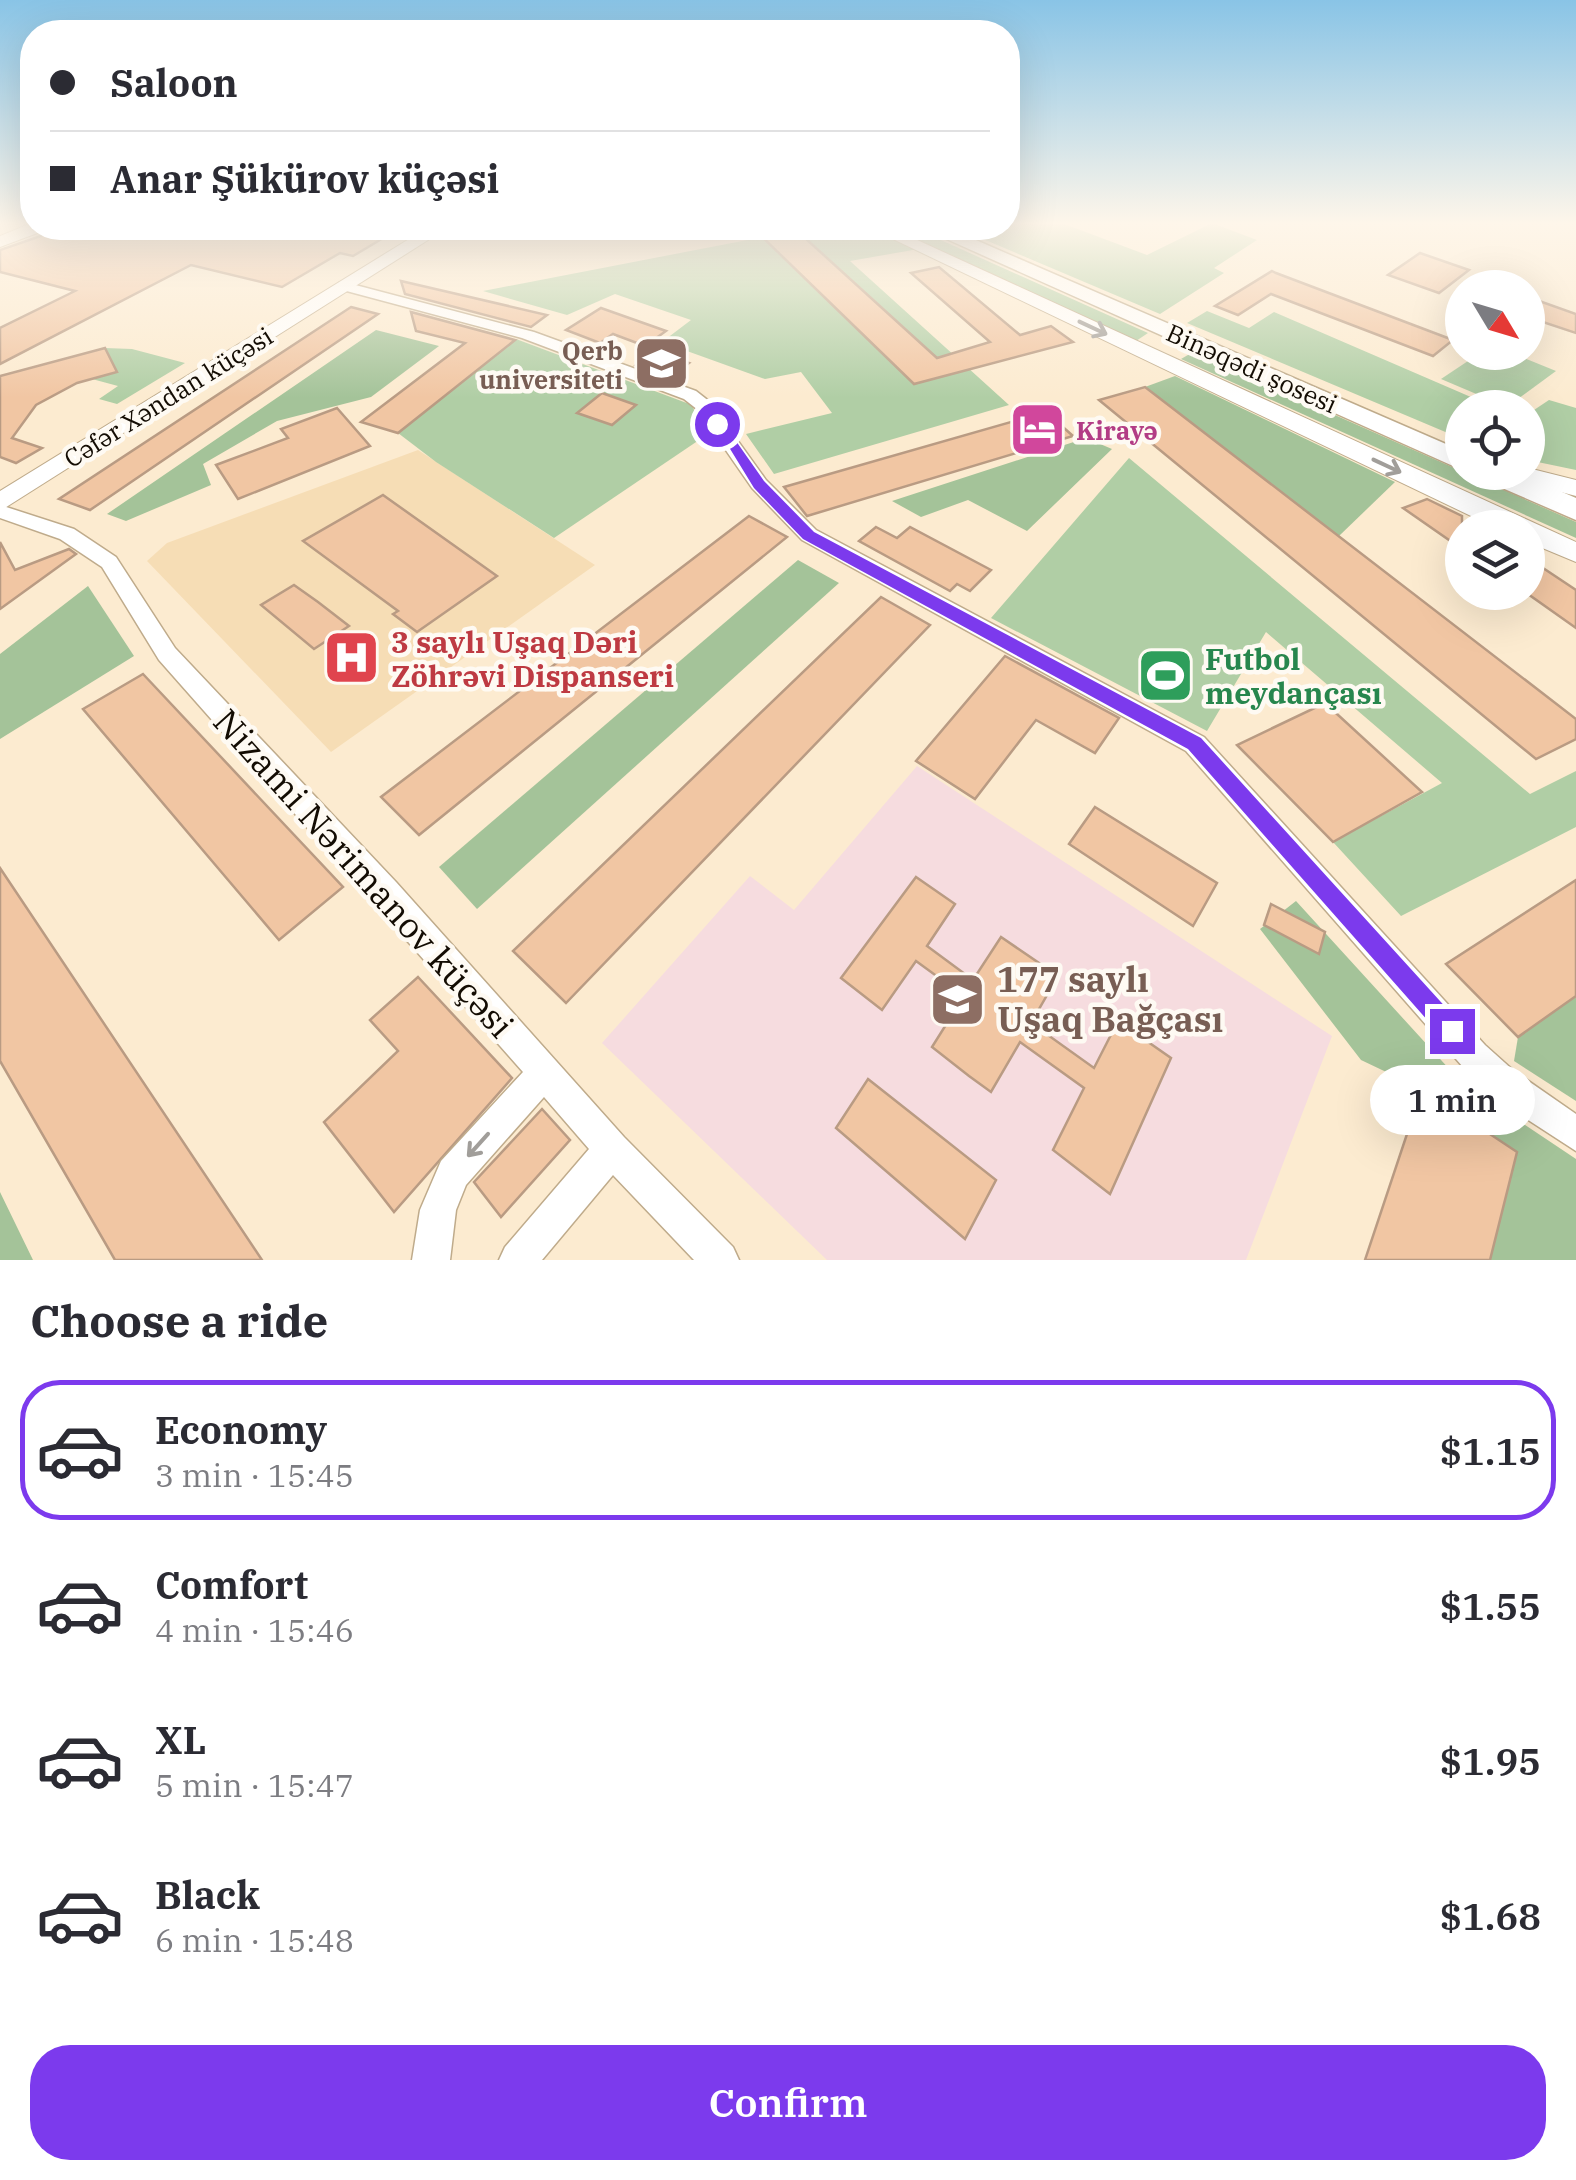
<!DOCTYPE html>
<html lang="en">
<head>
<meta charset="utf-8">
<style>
	body { margin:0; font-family:"IBM Plex Serif",serif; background:#f7f7f7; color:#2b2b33; height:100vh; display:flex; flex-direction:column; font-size:38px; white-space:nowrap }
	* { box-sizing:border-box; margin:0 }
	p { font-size:32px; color:#7c7c81 }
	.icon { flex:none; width:55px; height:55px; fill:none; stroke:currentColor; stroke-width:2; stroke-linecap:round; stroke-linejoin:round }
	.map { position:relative; height:1260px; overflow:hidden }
	.drawer { display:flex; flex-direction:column; background:#fff; flex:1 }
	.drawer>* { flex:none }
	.top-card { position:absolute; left:20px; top:20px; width:1000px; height:220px; border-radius:40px; box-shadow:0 10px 40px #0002; display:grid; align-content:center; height:220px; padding:0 30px; background:#fff }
	.needle { width:65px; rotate:128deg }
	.controls { position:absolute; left:1445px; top:270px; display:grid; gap:20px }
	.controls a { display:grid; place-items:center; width:100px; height:100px; border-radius:50%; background:#fff; box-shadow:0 10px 40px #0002; font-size:50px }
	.end { position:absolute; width:45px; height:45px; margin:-22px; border:12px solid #7c3aed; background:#fff; box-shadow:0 0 0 5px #fff }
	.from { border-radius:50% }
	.bubble { position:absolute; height:70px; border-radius:35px; background:#fff; box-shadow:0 10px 40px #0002; font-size:32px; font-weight:600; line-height:70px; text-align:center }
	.top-card b { display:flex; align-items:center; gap:35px; height:95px; font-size:38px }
	.top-card b+b { border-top:2px solid #e1e1e2 }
	.top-card i { width:25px; height:25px; background:#2b2b33 }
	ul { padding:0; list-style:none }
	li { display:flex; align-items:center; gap:30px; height:140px; margin:0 20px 15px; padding:0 10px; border:5px solid transparent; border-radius:40px }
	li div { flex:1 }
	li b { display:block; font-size:38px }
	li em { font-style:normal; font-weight:600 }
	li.active { border-color:#7c3aed }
	li>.icon { width:90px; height:90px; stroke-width:1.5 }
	h2 { padding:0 30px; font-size:45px; line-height:120px }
	.primary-button { display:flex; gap:20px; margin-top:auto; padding:20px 30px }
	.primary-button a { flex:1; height:115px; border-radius:40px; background:#7c3aed; color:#fff; font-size:40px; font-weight:600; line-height:115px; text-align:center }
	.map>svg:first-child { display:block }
	.built { fill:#f6ddb5 }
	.industrial { fill:#f6dcdf }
	.green { fill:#b0cea5 }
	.forest { fill:#a4c399 }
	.building { fill:#f1c6a3; stroke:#b99b83; stroke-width:2.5 }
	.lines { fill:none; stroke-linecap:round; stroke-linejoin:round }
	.street-casing { stroke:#bfab8b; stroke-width:3 }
	.secondary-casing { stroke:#bfab8b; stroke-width:2 }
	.primary-casing { stroke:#bfab8b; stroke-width:3 }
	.street { fill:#fff; fill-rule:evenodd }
	.secondary { fill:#fff; fill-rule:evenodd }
	.primary { fill:#fff; fill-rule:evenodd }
	.oneway { stroke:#a19e9a }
	.route { fill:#7c3aed }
	.labels { text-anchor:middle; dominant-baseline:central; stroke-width:9; stroke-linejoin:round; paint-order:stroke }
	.far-education-label { font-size:25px; font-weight:bold; fill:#785e54; stroke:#fefaf3; text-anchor:end }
	.far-street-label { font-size:25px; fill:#130c03; stroke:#fefaf3 }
	.far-hotel-label { font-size:25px; font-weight:bold; fill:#b23c85; stroke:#fefaf3; text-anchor:start }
	.health-label { font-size:30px; font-weight:bold; fill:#be3a42; stroke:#fefaf3; text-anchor:start }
	.leisure-label { font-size:30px; font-weight:bold; fill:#27864d; stroke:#fefaf3; text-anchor:start }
	.near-street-label { font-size:35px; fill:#130c03; stroke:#fefaf3 }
	.near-education-label { font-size:35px; font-weight:bold; fill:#785e54; stroke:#fefaf3; text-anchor:start }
</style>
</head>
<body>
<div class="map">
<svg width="1576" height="1260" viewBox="0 0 1576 1260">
	<rect width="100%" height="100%" fill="#fcebd0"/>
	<!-- built -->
	<path class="built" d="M 418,450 L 595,565 L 331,752 L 147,561 L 167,543 Z"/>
	<!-- industrial -->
	<path class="industrial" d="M 917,766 L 1332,1036 L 1246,1260 L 827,1260 L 602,1043 L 750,876 L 794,910 Z"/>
	<!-- green -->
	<g class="green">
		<path d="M 1008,222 L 1059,222 L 1147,255 L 1212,223 L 1257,240 L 1214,268 L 1224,273 L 1160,314 L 957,228 L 1008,228 Z"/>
		<path d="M 794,228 L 914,228 L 1148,333 L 1136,341 L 930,247 L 850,261 L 1009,405 L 774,474 L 746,434 L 832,413 L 801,372 L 765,379 L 662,342 L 691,320 L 615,294 L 567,315 L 483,291 L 763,237 L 953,372 Z"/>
		<path d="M 1207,311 L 1249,328 L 1274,312 L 1494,407 L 1462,408 L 1462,439 L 1187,323 Z"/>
		<path d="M 516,339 L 692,405 L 705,436 L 554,538 L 436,462 L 398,433 Z"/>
		<path d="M 105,348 L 132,349 L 185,363 L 117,404 L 99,399 L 118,386 L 92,379 Z"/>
		<path d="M 1480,353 L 1512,353 L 1556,371 L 1507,407 L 1441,379 Z"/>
		<path d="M 1549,400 L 1576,408 L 1576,470 L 1528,460 L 1528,414 Z"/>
		<path d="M 1129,458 L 1530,794 L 1576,771 L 1576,827 L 1401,916 L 1333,842 L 1442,783 L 1266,632 L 1207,731 L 991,618 Z"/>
	</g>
	<!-- forest -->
	<g class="forest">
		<path d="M 376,330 L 439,346 L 371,397 L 277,421 L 203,464 L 211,485 L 126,521 L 107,514 Z"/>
		<path d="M 1193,352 L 1576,522 L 1576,538 L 1181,359 Z"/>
		<path d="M 1175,376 L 1395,482 L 1339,536 L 1145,387 Z"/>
		<path d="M 1086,438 L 1112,449 L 1027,531 L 968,500 L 921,517 L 892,501 Z"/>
		<path d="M 798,560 L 839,583 L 477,909 L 439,867 Z"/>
		<path d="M 88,586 L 134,656 L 0,739 L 0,654 Z"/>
		<path d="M 1296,901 L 1462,1083 L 1576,1159 L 1576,1260 L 1490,1260 L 1422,1089 L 1361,1060 L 1260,929 Z"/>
		<path d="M 1576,996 L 1576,1101 L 1514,1061 L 1518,1037 Z"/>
		<path d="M 0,1192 L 33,1260 L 34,1260 L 0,1260 Z"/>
	</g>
	<!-- building -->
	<g class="building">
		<path d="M 46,228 L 400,228 L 353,256 L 340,253 L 282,287 L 191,265 L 0,364 L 0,328 L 75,291 L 0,272 L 0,250 L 41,236 Z"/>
		<path d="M 753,228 L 794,228 L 937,358 L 990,342 L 911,273 L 939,267 L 1020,335 L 1051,326 L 1073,342 L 914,384 Z"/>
		<path d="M 1420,253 L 1469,270 L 1439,293 L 1388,275 Z"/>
		<path d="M 1272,271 L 1276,273 L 1453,340 L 1433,356 L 1271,294 L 1238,315 L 1215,306 Z"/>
		<path d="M 401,281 L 547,315 L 531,327 L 405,294 Z"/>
		<path d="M 1528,297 L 1576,314 L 1576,333 L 1528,317 Z"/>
		<path d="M 351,307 L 378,314 L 90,510 L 59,499 Z"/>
		<path d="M 601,308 L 666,331 L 645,346 L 613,334 L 600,343 L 566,330 Z"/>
		<path d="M 411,312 L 515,340 L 398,433 L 361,422 L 465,343 L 416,331 Z"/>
		<path d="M 105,348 L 117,372 L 77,383 L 36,405 L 12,438 L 42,448 L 16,463 L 0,457 L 0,376 Z"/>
		<path d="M 654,352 L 689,363 L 671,377 L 636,365 Z"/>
		<path d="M 1145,387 L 1576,719 L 1576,739 L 1536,759 L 1099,400 Z"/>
		<path d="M 602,393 L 636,405 L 612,425 L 577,413 Z"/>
		<path d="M 337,408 L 370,446 L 238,499 L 216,465 L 288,438 L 281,429 Z"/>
		<path d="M 1046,412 L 1073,436 L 807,516 L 784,487 Z"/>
		<path d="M 383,495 L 497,576 L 417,632 L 393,614 L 398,611 L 303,541 Z"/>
		<path d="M 1427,499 L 1462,516 L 1462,549 L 1403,508 Z"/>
		<path d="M 749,516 L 787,537 L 419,835 L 381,797 Z"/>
		<path d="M 876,527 L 897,538 L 910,527 L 991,570 L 970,591 L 957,584 L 950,591 L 859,541 Z"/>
		<path d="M 0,542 L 15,570 L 69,549 L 76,554 L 0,609 Z"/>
		<path d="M 1528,558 L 1576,590 L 1576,628 L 1528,594 Z"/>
		<path d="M 294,585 L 318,602 L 349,626 L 314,649 L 261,605 Z"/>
		<path d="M 881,597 L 930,625 L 566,1003 L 513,951 Z"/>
		<path d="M 1005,656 L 1119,718 L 1095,753 L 1036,720 L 975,799 L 916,761 Z"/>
		<path d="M 143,674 L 343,887 L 279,940 L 83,709 Z"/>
		<path d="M 1325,703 L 1422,792 L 1333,842 L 1237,745 Z"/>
		<path d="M 1095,807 L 1217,883 L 1193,926 L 1069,844 Z"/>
		<path d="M 0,868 L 262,1260 L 115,1260 L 0,1061 Z"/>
		<path d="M 916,877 L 955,904 L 927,946 L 973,980 L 1001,937 L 1058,976 L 1031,1023 L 1094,1068 L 1118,1021 L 1171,1058 L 1110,1194 L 1053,1150 L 1084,1088 L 1020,1042 L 991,1092 L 969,1076 L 932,1047 L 964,996 L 916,961 L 882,1010 L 841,978 Z"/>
		<path d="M 1576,880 L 1576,996 L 1518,1037 L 1446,964 Z"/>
		<path d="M 1271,904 L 1325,932 L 1319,954 L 1264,925 Z"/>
		<path d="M 418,977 L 512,1078 L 394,1212 L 324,1122 L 398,1051 L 370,1020 Z"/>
		<path d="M 868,1079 L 996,1180 L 965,1239 L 836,1128 Z"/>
		<path d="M 1422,1089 L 1517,1152 L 1490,1260 L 1365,1260 Z"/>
		<path d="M 542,1109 L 570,1140 L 501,1217 L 474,1182 Z"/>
	</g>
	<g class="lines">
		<defs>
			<g id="street">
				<path d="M 344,282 L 534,332 L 696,391 L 710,402 L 766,480 L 816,530 L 1204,737 L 1485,1045 L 1514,1071 L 1576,1114 L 1576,1151 L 1490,1095 L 1463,1067 L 1186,751 L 802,540 L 752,488 L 698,410 L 684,399 L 522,338 L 339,289 L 339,283 Z"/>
				<path d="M 0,505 L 74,529 L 116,557 L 175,648 L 396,882 L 624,1137 L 733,1247 L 739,1260 L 694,1260 L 613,1175 L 542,1260 L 499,1260 L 505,1247 L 589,1149 L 544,1097 L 466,1185 L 456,1210 L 450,1260 L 412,1260 L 420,1210 L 441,1161 L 523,1072 L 159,660 L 102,567 L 60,539 L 0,518 Z"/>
			</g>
			<g id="secondary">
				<path d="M 32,223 L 32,228 L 42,228 L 40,232 L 0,247 L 0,236 Z"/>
				<path d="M 427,228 L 447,228 L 0,511 L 0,491 Z"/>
				<path d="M 870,228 L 891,228 L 1576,542 L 1576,562 L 1528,542 L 1528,528 L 1496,528 Z"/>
				<path d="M 1528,468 L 1576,480 L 1576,496 L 1504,477 L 1501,472 L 1528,472 Z"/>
			</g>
			<g id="primary">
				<path d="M 922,228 L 948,228 L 1462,451 L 1462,470 Z"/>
				<path d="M 1475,472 L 1516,472 L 1576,498 L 1576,520 L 1479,478 Z"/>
			</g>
		</defs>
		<!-- street casing -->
		<use href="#street" class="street-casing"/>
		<!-- secondary casing -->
		<use href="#secondary" class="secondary-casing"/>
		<!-- primary casing -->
		<use href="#primary" class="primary-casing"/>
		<!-- street -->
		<use href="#street" class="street"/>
		<!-- secondary -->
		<use href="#secondary" class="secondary"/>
		<!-- primary -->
		<use href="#primary" class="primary"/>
	</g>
	<!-- one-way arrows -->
	<defs><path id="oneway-shaft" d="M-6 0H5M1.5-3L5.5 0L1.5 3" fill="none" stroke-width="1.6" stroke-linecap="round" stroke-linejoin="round" transform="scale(2.5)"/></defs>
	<g class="oneway">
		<use href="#oneway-shaft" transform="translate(1093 328) rotate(25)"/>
		<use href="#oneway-shaft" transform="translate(1387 466) rotate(25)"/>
		<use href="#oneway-shaft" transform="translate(478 1145) rotate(132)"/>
	</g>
	<!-- sky -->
	<linearGradient id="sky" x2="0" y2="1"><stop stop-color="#89c4e6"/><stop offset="0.56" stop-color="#fef6ea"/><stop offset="1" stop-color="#fef6ea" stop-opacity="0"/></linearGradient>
	<rect width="1576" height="398" fill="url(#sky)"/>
	<!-- route -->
	<path class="route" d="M 713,421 L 722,421 L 764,481 L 814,532 L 1201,738 L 1460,1023 L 1460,1039 L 1444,1039 L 1188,749 L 803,539 L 754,488 Z"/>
	<!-- icons -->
	<defs>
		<symbol id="university-square" viewBox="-11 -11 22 22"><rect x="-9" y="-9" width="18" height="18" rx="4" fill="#8d6e63" stroke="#fefaf3"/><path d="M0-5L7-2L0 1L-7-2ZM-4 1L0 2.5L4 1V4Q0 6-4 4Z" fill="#fff"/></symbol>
		<symbol id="hotel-square" viewBox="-11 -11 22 22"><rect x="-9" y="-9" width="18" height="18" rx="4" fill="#d1479c" stroke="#fefaf3"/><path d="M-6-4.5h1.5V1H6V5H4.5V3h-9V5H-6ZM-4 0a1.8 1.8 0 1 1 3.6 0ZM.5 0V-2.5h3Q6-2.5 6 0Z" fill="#fff"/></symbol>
		<symbol id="hospital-square" viewBox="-11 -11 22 22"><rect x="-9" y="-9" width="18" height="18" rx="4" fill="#e0444e" stroke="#fefaf3"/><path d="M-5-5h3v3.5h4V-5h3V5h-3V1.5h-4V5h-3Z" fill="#fff"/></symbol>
		<symbol id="stadium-square" viewBox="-11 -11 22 22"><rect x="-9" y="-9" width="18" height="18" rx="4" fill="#2e9e5b" stroke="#fefaf3"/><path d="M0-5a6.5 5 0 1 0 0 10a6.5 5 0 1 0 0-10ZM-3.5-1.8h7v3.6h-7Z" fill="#fff"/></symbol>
		<symbol id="school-square" viewBox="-11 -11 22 22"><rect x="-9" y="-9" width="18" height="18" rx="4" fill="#8d6e63" stroke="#fefaf3"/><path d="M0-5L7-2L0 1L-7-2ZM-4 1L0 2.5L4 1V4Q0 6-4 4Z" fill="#fff"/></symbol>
	</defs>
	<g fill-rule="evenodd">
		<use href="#university-square" x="630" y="332" width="63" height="63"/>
		<use href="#hotel-square" x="1006" y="398" width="63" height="63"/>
		<use href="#hospital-square" x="320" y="626" width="63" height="63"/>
		<use href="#stadium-square" x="1134" y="644" width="63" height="63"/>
		<use href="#school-square" x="926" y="968" width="63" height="63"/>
	</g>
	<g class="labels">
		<!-- far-education labels -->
		<g class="far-education-label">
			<text x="623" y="350">Qerb<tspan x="623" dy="29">universiteti</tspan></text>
		</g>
		<!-- far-street labels -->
		<g class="far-street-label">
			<text transform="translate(1252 368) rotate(24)">Binəqədi şosesi</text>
			<text transform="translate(168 397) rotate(-32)">Cəfər Xəndan küçəsi</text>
		</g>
		<!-- far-hotel labels -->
		<g class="far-hotel-label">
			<text x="1076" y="430">Kirayə</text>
		</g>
		<!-- health labels -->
		<g class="health-label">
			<text x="391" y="641">3 saylı Uşaq Dəri<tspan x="391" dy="34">Zöhrəvi Dispanseri</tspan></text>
		</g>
		<!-- leisure labels -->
		<g class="leisure-label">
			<text x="1205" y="658">Futbol<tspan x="1205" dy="34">meydançası</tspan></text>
		</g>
		<!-- near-street labels -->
		<g class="near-street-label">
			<text transform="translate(364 873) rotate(48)">Nizami Nərimanov küçəsi</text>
		</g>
		<!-- near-education labels -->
		<g class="near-education-label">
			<text x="997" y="979">177 saylı<tspan x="997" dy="40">Uşaq Bağçası</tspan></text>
		</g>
	</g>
</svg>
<div class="controls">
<a><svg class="needle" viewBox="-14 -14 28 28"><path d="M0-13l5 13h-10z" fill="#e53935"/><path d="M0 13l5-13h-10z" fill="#7c7c81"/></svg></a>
<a><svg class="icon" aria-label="locate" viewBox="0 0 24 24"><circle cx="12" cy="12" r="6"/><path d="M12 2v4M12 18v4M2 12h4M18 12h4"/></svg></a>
<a><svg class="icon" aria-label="layers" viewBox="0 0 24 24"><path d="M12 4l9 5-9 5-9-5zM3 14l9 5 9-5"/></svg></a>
</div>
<i class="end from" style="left:717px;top:424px"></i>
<i class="end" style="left:1452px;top:1031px"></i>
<div class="bubble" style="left:1370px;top:1065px;width:165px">1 min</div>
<div class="top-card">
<b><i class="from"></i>Saloon</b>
<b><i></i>Anar Şükürov küçəsi</b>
</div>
</div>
<section class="drawer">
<h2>Choose a ride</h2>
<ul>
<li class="active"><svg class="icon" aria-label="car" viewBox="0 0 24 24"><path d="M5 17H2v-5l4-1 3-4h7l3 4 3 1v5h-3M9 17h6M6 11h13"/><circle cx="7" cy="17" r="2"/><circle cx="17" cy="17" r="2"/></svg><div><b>Economy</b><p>3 min · 15:45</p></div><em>$1.15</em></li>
<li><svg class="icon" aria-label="car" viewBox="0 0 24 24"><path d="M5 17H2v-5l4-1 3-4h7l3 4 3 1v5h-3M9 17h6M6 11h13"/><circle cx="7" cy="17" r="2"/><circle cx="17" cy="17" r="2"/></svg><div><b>Comfort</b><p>4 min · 15:46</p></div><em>$1.55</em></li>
<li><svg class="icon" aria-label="car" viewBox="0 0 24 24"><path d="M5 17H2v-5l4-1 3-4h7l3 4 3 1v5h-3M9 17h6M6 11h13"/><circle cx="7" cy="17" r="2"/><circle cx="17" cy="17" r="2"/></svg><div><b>XL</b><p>5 min · 15:47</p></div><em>$1.95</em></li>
<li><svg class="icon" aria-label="car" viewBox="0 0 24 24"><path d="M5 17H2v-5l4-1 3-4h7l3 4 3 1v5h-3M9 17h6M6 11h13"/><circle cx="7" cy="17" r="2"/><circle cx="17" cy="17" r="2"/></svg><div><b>Black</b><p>6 min · 15:48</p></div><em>$1.68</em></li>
</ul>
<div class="primary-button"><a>Confirm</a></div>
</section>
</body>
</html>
